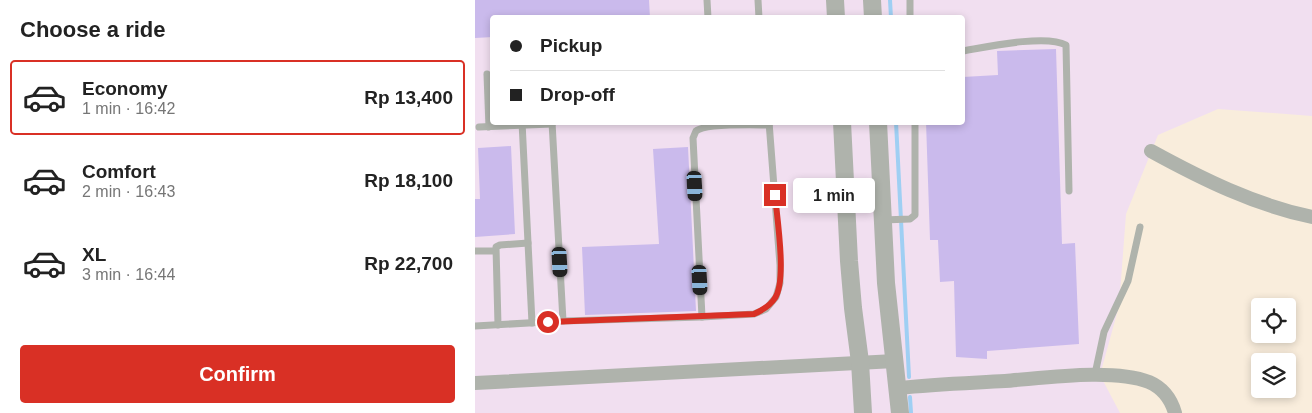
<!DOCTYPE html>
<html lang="en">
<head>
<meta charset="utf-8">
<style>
	body { margin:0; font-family:Helvetica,sans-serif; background:#f2f2f2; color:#222; height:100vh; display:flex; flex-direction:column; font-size:19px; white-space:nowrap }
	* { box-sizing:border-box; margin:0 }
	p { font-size:16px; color:#767676 }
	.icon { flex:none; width:28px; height:28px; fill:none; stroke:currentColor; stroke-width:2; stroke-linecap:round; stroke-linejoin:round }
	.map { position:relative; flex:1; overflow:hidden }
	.details { display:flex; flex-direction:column; background:#fff; width:475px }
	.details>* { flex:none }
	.guide { position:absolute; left:15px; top:15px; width:475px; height:110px; border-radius:5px; box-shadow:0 2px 8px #0003; display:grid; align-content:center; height:110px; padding:0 20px; background:#fff }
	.buttons { position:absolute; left:776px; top:298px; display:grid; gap:10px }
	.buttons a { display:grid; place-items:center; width:45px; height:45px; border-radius:5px; background:#fff; box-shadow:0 2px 8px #0003; font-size:25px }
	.end { position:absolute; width:22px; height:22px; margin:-11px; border:6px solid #d93025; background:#fff; box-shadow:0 0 0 2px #fff }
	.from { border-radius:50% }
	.bubble { position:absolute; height:35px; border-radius:5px; background:#fff; box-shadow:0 2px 8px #0003; font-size:16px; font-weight:700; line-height:35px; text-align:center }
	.car { position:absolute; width:15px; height:30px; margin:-15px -8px; border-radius:6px; box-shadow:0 0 4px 1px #0007; background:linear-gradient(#222 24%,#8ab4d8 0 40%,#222 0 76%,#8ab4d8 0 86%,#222 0) }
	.guide b { display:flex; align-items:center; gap:18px; height:48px; font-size:19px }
	.guide b+b { border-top:1px solid #e0e0e0 }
	.guide i { width:12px; height:12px; background:#222 }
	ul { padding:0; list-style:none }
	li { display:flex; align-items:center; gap:15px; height:75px; margin:0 10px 8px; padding:0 10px; border:2px solid transparent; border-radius:5px }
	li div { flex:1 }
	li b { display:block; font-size:19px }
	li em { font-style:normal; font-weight:700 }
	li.on { border-color:#d93025 }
	li>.icon { width:45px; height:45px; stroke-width:1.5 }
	h2 { padding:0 20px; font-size:22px; line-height:60px }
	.cta { display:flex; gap:10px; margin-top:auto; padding:10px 20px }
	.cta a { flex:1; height:58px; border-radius:5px; background:#d93025; color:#fff; font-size:20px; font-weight:700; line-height:58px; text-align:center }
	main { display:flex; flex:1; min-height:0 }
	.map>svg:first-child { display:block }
	.industrial { fill:#f1dff0; fill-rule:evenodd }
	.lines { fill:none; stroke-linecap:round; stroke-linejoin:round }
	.stream { stroke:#9fcff3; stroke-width:4 }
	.building { fill:#cabaec }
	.service { stroke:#afb3ac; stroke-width:7 }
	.minor { stroke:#afb3ac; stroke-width:14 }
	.tertiary { stroke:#afb3ac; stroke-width:18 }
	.route { stroke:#d93025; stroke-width:6 }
</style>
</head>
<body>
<main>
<section class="details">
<h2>Choose a ride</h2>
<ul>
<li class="on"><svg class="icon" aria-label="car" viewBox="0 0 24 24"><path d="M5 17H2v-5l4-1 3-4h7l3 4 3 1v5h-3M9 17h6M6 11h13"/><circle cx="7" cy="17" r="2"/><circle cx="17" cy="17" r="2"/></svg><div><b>Economy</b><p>1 min · 16:42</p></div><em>Rp 13,400</em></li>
<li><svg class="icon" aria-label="car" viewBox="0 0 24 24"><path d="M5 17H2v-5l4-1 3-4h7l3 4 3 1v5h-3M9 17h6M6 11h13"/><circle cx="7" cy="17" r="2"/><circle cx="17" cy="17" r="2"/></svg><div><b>Comfort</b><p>2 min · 16:43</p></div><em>Rp 18,100</em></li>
<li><svg class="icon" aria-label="car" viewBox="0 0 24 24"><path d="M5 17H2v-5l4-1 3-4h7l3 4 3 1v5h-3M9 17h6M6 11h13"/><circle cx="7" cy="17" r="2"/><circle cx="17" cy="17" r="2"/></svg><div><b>XL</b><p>3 min · 16:44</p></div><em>Rp 22,700</em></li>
</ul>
<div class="cta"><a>Confirm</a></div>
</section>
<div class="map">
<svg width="837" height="413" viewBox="0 0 837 413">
	<rect width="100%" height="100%" fill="#f9eddc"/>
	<!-- industrial -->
	<path class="industrial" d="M 0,0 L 837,0 L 837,116 L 743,109 L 683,135 L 651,214 L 644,306 L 625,375 L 645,413 L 0,413 ZM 18,18 L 488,18 L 488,122 L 18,122 Z"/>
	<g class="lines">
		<!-- stream -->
		<g class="stream">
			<path d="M 415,0 L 416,18"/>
			<path d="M 421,122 L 434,377"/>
			<path d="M 435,397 L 436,413"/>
		</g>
	</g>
	<!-- building -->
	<g class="building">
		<path d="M 0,0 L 174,0 L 175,18 L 18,18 L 18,37 L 0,38 Z"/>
		<path d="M 581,49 L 587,244 L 600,243 L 604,344 L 512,351 L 512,359 L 481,357 L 479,281 L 465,282 L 463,240 L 455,240 L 451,122 L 488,122 L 488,77 L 523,75 L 522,51 Z"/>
		<path d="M 36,146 L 40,234 L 0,237 L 0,199 L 5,199 L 3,148 Z"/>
		<path d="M 213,147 L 221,311 L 110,315 L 107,247 L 184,244 L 178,149 Z"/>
	</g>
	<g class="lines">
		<!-- service -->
		<g class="service">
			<path d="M 232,0 L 233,18"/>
			<path d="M 283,0 L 284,18"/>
			<path d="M 435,0 L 435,18"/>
			<path d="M 488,51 C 511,47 571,34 591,45 L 594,191"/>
			<path d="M 12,74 L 14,127"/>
			<path d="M 47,122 L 57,323"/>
			<path d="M 77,122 L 88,321"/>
			<path d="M 4,127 L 77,124"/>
			<path d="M 408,220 L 435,219 L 440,215 L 440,122"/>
			<path d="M 0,251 L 20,251"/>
			<path d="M 227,317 L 218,138 C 219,136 220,133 221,131 C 231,123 280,125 294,125"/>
			<path d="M 23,325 L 21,247 L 25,245 L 53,243"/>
			<path d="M 0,326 L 88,321 L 227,317 L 279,314 L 291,309 L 301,297 L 305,283 L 305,265 L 294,122"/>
			<path d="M 620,374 L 629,332 L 653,281 L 665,227"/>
		</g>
		<!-- minor -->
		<g class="minor">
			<path d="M 676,151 C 727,179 780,205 837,217"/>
			<path d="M 0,383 L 420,361"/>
			<path d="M 424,388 C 459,384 495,383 530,381 C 570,378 638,368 674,382 C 688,388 696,399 700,413"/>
		</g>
		<!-- tertiary -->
		<g class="tertiary">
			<path d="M 360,0 L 361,18"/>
			<path d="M 397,0 L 398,18"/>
			<path d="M 367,122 L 374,261 L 378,308 L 385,362 L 388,413"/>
			<path d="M 403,122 L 411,283 L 425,413"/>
		</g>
	</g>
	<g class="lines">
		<!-- route -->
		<path class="route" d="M 73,322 L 279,314 C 288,310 295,306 300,298 C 312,280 302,218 300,195"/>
	</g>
</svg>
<div class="buttons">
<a><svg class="icon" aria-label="locate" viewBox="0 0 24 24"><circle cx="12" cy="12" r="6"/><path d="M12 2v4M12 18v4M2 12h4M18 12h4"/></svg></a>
<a><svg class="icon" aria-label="layers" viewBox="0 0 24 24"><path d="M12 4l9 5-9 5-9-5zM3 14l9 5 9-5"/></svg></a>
</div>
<i class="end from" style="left:73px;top:322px"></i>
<i class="end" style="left:300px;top:195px"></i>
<div class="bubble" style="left:318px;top:178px;width:82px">1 min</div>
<i class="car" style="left:220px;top:186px;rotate:177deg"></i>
<i class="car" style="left:85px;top:262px;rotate:177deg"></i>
<i class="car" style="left:225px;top:280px;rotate:177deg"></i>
<div class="guide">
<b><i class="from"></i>Pickup</b>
<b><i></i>Drop-off</b>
</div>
</div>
</main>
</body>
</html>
